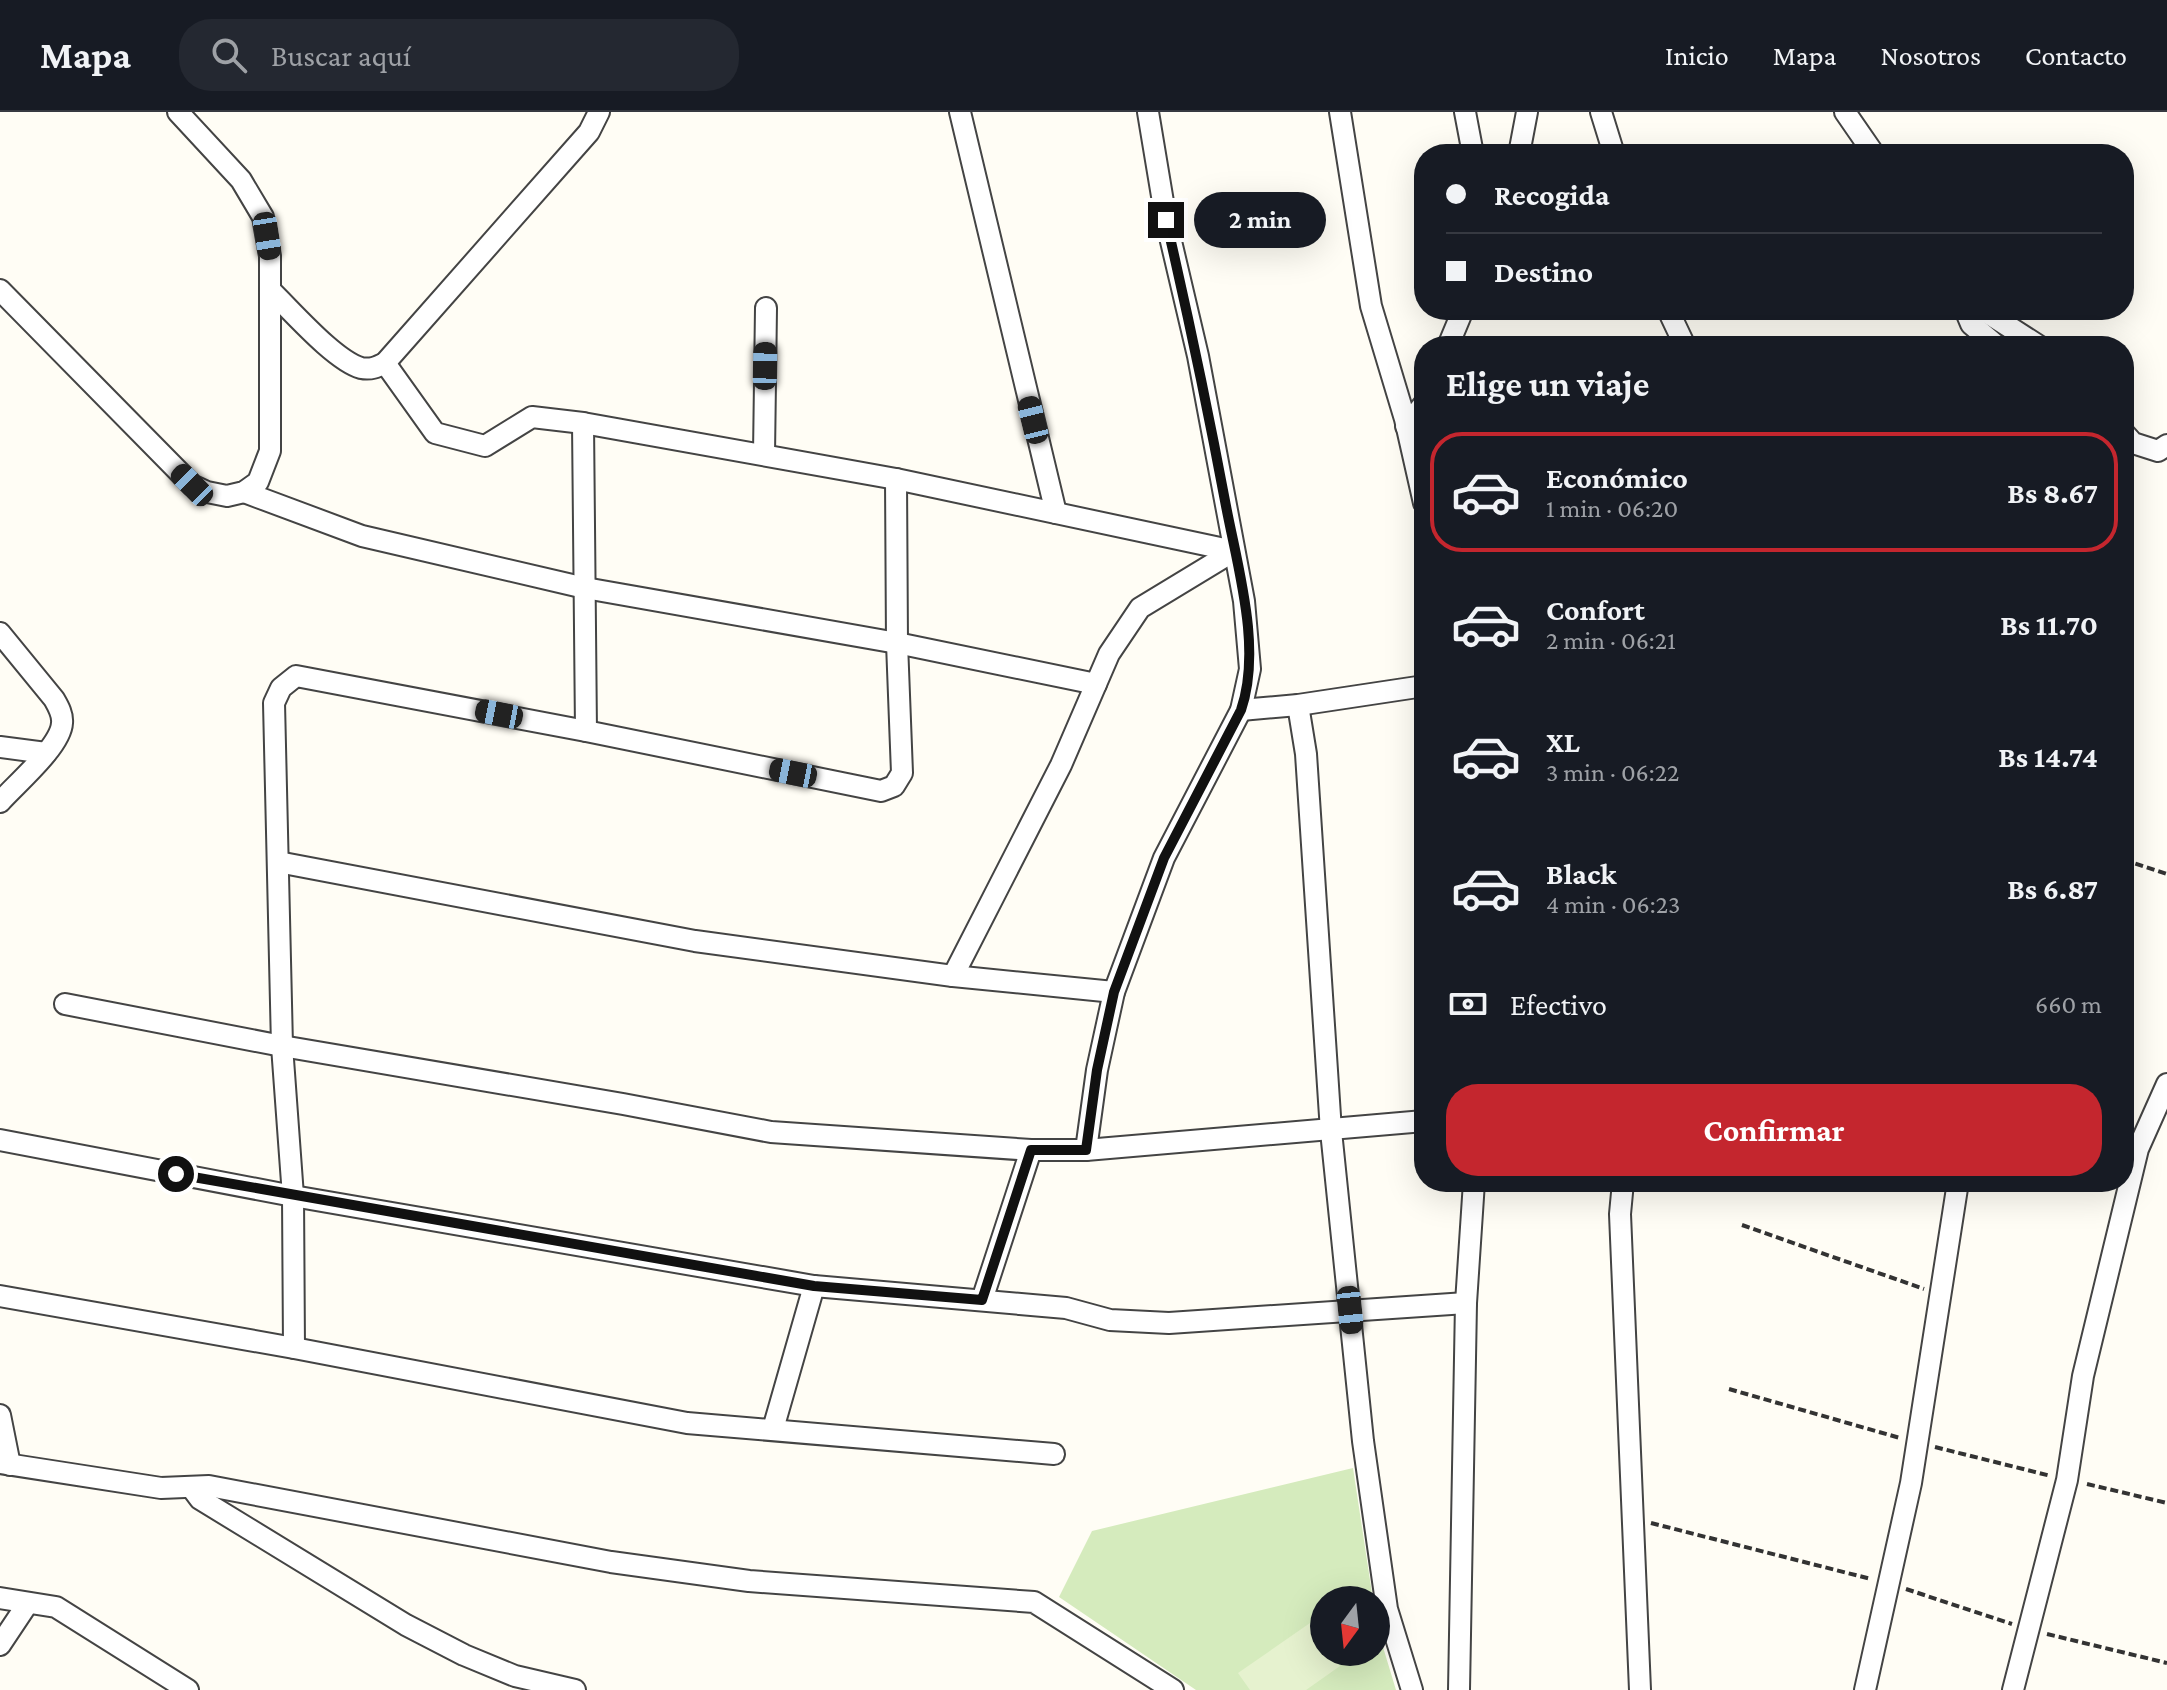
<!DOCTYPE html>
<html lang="es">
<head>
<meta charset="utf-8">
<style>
	body { margin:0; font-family:"Crimson Pro",serif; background:#242831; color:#f1f3f6; height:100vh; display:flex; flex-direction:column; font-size:30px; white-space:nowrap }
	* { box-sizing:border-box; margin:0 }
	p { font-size:26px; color:#9ea1a6 }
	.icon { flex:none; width:44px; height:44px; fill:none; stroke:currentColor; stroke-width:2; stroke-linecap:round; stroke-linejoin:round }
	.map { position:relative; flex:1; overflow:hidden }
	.sheet { position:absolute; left:1414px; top:224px; width:720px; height:856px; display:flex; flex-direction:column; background:#171b24; border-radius:32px; box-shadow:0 8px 32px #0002 }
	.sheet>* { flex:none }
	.banner { position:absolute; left:1414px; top:32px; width:720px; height:176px; border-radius:32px; box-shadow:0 8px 32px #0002; display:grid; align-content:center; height:176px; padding:0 32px; background:#171b24 }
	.needle { width:52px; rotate:195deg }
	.tools { position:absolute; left:1310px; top:1474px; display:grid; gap:16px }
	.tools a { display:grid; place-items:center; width:80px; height:80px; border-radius:50%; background:#171b24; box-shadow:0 8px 32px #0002; font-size:40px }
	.end { position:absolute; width:36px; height:36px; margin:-18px; border:10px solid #111; background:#fff; box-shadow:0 0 0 4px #fff }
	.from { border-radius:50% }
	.bubble { position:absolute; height:56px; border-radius:28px; background:#171b24; box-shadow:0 8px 32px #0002; font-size:26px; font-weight:700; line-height:56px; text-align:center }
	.car { position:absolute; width:24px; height:48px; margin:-24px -12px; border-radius:10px; box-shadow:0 0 6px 2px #0007; background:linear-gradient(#222 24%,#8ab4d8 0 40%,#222 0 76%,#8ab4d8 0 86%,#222 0) }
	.banner b { display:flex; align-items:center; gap:28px; height:76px; font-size:30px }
	.banner b+b { border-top:2px solid #363941 }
	.banner i { width:20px; height:20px; background:#f1f3f6 }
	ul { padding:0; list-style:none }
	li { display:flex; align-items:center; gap:24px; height:120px; margin:0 16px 12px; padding:0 16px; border:4px solid transparent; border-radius:32px }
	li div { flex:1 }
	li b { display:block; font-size:30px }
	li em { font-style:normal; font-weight:700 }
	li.active { border-color:#c4262e }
	li>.icon { width:72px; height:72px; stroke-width:1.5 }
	h2 { padding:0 32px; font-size:36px; line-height:96px }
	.pay { display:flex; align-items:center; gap:20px; height:88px; padding:0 32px; font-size:30px }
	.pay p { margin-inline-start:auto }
	.action { display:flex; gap:16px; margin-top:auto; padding:16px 32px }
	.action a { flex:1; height:92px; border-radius:32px; background:#c4262e; color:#fff; font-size:32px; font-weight:700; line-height:92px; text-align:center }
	header { display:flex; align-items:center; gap:48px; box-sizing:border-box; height:112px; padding:0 40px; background:#171b24; border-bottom:2px solid #363941 }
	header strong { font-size:38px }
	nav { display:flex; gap:44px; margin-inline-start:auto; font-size:28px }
	.search { width:560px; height:72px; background:#242831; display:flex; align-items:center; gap:20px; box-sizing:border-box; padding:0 28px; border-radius:32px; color:#9ea1a6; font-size:30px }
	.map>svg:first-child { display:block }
	.green { fill:#d5ebbd }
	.pitch { fill:#e6f2cf }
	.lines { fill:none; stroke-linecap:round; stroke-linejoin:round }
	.minor-casing { stroke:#444; stroke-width:24 }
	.path { stroke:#333; stroke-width:4; stroke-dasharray:8 4; stroke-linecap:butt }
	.minor { stroke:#fff; stroke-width:20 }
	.route { stroke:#111; stroke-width:10 }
</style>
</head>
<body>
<header>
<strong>Mapa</strong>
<div class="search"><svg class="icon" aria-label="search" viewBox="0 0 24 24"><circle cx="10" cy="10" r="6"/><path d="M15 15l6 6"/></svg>Buscar aquí</div>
<nav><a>Inicio</a><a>Mapa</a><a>Nosotros</a><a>Contacto</a></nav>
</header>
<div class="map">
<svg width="2167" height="1578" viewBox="0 0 2167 1578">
	<rect width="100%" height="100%" fill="#fffdf5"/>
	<!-- green -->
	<path class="green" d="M 1353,1356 L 1373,1488 L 1324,1488 L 1324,1540 L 1376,1540 L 1376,1512 L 1396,1578 L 1196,1578 L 1059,1485 L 1092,1419 Z"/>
	<!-- pitch -->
	<path class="pitch" d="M 1310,1511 L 1324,1531 L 1324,1540 L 1331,1540 L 1340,1554 L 1306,1578 L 1250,1578 L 1238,1561 Z"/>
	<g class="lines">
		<defs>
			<g id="minor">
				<path d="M 960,0 L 1056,401"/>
				<path d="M 1340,0 L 1371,194 L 1405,307 L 1424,391"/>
				<path d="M 1465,0 L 1473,42"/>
				<path d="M 1601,0 L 1614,42"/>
				<path d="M 1845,0 L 1874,42"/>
				<path d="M 1519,42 L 1527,0"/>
				<path d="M 0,178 L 192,373 L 207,380 L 227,384 L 244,380 L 258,370 L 270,339 L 270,144 L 263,105 L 241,68 L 178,0"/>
				<path d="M 270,178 C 292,199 334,248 361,256 C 371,258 377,255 385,251 L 589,20 L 599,0"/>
				<path d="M 1668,198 L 1685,234"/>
				<path d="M 1969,198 L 1966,200 L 1971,212 L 1997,234"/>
				<path d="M 1983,198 L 2039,234"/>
				<path d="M 1448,234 L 1463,198"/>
				<path d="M 385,251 L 435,321 L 485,334 L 532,305 L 583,311 L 896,367 L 1234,439"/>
				<path d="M 583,311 L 586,619"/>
				<path d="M 1406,314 L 1424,292"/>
				<path d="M 2124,321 L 2133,331 L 2158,339 L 2167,333"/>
				<path d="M 764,342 L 766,196"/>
				<path d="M 244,380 L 362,424 L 585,476 L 897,531 L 1096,572"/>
				<path d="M 0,521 L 54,587 C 58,594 63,602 62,611 C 61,634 16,672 0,690"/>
				<path d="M 1298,593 L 1306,642 L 1331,1019 L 1363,1329 L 1387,1497 L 1412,1578"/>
				<path d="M 1241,598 L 1298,593 L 1424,574"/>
				<path d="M 0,635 L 46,641"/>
				<path d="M 278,750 L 695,829 L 953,864 L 1114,880"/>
				<path d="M 953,864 L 1061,653 L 1109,542 L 1140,496 L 1234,439"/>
				<path d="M 65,892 L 282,934 L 623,992 L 771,1020 L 1031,1038 L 1086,1038 L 1424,1009"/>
				<path d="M 0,1028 L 293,1084 L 814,1174 L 1066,1196 L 1110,1208 L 1169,1211 L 1466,1191"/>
				<path d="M 1086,1038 L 1097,958 L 1114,880 L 1164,746 L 1241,598 L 1250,557 L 1244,489 L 1198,244 L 1166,108 L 1148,0"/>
				<path d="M 1623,1070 L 1620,1102 L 1640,1578"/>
				<path d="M 0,1184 L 294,1236 L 687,1311 L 1054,1342"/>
				<path d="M 982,1188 L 1031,1038"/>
				<path d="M 294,1236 L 293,1084 L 282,934 L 274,591 L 281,576 L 296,564 L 586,619 L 881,679 L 894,674 L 902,661 L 897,531 L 896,367"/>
				<path d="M 0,1303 L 10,1353"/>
				<path d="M 773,1317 L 814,1174"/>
				<path d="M 0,1351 L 161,1376 L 209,1374 L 611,1450 L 749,1469 L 1034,1490 L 1173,1578"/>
				<path d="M 191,1375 L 200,1387 L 406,1513 L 464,1543 L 515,1564 L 575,1578"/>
				<path d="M 0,1486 L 56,1495 L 188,1578"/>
				<path d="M 0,1533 L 28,1491"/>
				<path d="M 1459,1578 L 1466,1191 L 1474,1070"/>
				<path d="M 1865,1578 L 1911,1371 L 1958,1070"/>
				<path d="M 2013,1578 L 2067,1368 L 2083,1264 L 2138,1037 L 2167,972"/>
			</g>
		</defs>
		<!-- minor casing -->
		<use href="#minor" class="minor-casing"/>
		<!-- path -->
		<g class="path">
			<path d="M 2124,748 L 2167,762"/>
			<path d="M 1742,1113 L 1924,1177"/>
			<path d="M 1729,1277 L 1900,1326"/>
			<path d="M 1935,1335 L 2051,1364"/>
			<path d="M 2087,1372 L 2167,1391"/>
			<path d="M 1651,1411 L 1871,1467"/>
			<path d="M 1906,1477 L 2012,1512"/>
			<path d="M 2047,1522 L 2167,1551"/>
		</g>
		<!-- minor -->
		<use href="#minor" class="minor"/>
	</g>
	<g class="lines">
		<!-- route -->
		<path class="route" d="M 176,1062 L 814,1174 L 982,1188 L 1031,1038 L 1086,1038 L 1097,958 L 1114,880 L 1164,746 L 1241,598 C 1262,537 1238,457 1226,394 C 1208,298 1188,203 1166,108"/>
	</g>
</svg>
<div class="tools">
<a><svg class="needle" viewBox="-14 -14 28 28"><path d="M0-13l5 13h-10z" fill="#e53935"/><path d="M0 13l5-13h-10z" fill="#9ea1a6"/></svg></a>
</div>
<i class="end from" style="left:176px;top:1062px"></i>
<i class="end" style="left:1166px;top:108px"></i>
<div class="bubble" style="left:1194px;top:80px;width:132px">2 min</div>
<i class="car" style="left:267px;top:124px;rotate:171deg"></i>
<i class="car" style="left:765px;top:254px;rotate:1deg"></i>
<i class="car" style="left:1033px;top:308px;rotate:346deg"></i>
<i class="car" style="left:192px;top:373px;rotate:315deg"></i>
<i class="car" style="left:499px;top:602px;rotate:281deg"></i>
<i class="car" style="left:793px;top:661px;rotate:281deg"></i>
<i class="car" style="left:1350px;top:1198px;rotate:174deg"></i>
<div class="banner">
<b><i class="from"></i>Recogida</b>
<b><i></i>Destino</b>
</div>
<section class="sheet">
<h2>Elige un viaje</h2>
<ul>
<li class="active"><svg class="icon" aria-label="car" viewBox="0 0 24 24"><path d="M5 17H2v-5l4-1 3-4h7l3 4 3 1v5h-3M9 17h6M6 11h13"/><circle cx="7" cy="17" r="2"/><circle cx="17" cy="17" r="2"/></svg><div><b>Económico</b><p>1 min · 06:20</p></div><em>Bs 8.67</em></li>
<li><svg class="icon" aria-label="car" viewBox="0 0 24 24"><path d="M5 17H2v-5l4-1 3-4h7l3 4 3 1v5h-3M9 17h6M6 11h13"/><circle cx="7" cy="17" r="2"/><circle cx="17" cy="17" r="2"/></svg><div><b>Confort</b><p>2 min · 06:21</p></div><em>Bs 11.70</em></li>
<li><svg class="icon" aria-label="car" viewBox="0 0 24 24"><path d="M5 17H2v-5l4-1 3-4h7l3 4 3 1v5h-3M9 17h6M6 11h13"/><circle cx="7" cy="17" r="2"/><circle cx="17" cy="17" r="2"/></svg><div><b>XL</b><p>3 min · 06:22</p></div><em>Bs 14.74</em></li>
<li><svg class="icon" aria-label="car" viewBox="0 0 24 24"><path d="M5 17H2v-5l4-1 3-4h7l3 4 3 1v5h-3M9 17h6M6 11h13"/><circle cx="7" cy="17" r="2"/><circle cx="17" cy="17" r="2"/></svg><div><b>Black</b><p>4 min · 06:23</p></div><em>Bs 6.87</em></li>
</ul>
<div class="pay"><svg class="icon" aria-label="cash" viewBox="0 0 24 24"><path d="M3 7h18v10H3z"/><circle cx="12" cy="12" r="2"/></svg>Efectivo<p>660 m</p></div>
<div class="action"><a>Confirmar</a></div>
</section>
</div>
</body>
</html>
